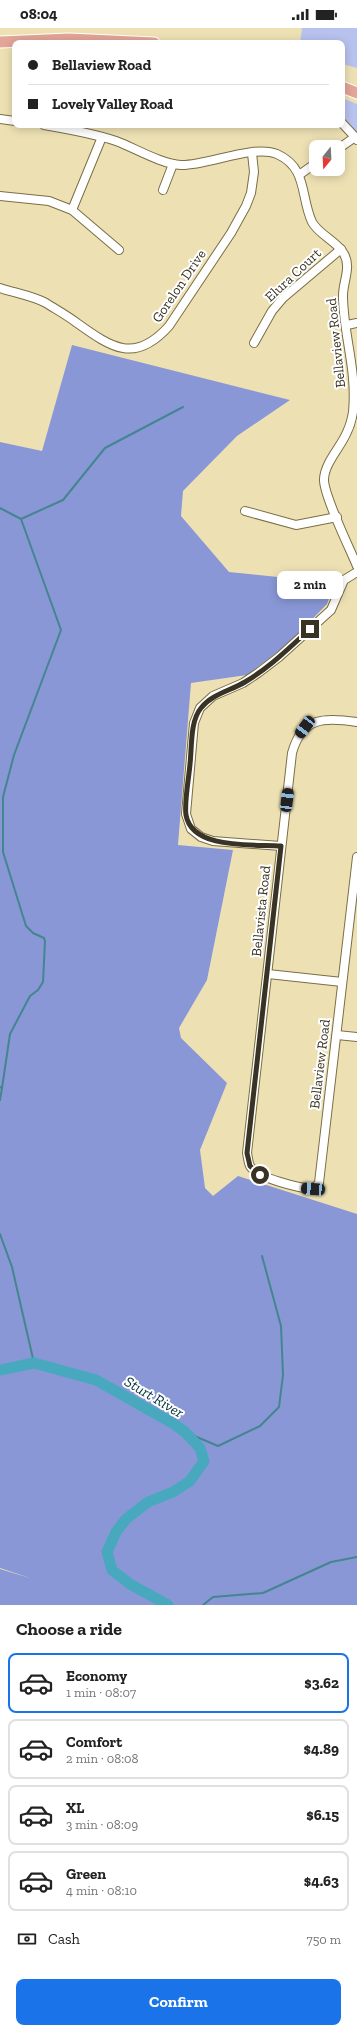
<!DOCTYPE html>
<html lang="en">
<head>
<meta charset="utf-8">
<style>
	body { margin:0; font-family:"Zilla Slab",serif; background:#f6f6f6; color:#222; height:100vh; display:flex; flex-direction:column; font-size:15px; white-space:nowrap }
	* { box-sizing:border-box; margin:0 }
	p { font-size:13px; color:#767676 }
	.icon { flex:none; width:22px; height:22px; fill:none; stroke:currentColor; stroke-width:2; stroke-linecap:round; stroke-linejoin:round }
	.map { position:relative; height:1577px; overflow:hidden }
	.drawer { display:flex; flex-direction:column; background:#fff; flex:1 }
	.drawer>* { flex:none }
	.hud { position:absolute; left:12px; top:12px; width:333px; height:88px; border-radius:8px; box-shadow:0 2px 10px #0003; display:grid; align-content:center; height:88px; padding:0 16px; background:#fff }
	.needle { width:26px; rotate:198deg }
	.buttons { position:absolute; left:309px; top:112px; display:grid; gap:8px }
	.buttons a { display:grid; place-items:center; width:36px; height:36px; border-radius:8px; background:#fff; box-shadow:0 2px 10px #0003; font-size:20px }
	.end { position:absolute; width:18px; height:18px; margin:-9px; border:5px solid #383322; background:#fff; box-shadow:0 0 0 2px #fff }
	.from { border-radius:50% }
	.bubble { position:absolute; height:28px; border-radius:8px; background:#fff; box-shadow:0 2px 10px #0003; font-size:13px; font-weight:800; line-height:28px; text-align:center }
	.car { position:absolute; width:12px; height:24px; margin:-12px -6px; border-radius:5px; box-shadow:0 0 3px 1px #0007; background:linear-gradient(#222 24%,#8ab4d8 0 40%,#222 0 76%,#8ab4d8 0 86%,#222 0) }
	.hud b { display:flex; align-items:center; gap:14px; height:38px; font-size:15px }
	.hud b+b { border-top:1px solid #e0e0e0 }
	.hud i { width:10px; height:10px; background:#222 }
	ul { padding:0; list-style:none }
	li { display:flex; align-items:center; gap:12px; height:60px; margin:0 8px 6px; padding:0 8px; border:2px solid #e0e0e0; border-radius:8px }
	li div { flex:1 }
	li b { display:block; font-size:15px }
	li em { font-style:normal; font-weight:800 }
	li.selected { border-color:#1a73e8 }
	li>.icon { width:36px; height:36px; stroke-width:1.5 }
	h2 { padding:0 16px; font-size:18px; line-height:48px }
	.pay { display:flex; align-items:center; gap:10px; height:44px; padding:0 16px; font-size:15px }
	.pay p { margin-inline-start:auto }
	.cta { display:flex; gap:8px; margin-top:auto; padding:8px 16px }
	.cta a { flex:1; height:46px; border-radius:8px; background:#1a73e8; color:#fff; font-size:16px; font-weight:800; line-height:46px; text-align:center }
	.status { display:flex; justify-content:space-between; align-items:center; height:28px; padding:0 20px; background:#fff; direction:ltr }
	.status svg { height:11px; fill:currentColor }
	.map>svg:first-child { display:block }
	.green { fill:#b8c2ee }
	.forest { fill:#8997d6 }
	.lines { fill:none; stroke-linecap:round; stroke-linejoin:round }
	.stream { stroke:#43868f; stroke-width:2 }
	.river { stroke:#48a9be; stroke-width:11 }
	.minor-casing { stroke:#7a6e45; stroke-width:10 }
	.major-casing { stroke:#fff; stroke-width:13 }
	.minor { stroke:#fff; stroke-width:8 }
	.major { stroke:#e2a597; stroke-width:11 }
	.route { stroke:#383322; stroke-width:5 }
	.labels { text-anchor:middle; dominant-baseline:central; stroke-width:4; stroke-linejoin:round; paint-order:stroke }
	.street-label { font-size:14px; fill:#383322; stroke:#fff }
	.water-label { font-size:15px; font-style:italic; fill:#01313a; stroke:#fff }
</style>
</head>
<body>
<div class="status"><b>08:04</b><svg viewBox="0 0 49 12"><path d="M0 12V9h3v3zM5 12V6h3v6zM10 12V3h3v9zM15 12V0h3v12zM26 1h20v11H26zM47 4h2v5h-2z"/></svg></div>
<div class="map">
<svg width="357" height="1577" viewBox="0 0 357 1577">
	<rect width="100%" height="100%" fill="#ede1b4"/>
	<!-- green -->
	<g class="green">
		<path d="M 302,0 L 357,0 L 357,40 L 342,36 L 342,15 L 300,15 Z"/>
		<path d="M 342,70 L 357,76 L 357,108 L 342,92 Z"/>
	</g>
	<!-- forest -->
	<path class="forest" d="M 72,317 L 290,372 L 237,408 L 183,463 L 181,488 L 229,544 L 335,555 L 327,576 L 288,616 L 247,647 L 191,655 L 178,817 L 233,822 L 207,952 L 179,1000 L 181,1010 L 227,1055 L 200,1122 L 205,1160 L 213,1168 L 238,1148 L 357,1186 L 357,1577 L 0,1577 L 0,1541 L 33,1551 L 0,1540 L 0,414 L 42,423 Z"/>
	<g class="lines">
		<!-- stream -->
		<g class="stream">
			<path d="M 0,480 L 21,491 L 61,602 L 14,727 L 3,769 L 3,824 L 26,898 L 33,905 L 44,910 L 45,913 L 43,954 L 38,962 L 30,968 L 10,1006 L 2,1060"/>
			<path d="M 21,491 L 63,472 L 105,420 L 183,379"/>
			<path d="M 0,1059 L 2,1060 L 0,1072"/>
			<path d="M 0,1206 L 12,1239 L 34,1335"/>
			<path d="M 185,1404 L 218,1418 L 260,1398 L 279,1379 L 283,1347 L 281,1298 L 262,1228"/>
			<path d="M 203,1577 L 213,1569 L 263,1565 L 331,1534 L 357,1529"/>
		</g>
		<!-- river -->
		<path class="river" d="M 0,1342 L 34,1335 L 96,1352 L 174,1396 L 185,1404 L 200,1420 L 204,1433 L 190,1453 L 173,1464 L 148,1474 L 126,1491 L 116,1504 L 107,1524 L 112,1542 L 130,1556 L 168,1577"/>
		<defs>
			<g id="minor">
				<path d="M 0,91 L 15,93"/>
				<path d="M 342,95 L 355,109"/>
				<path d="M 44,97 C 68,101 92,105 116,113 C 135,120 161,136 181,137 C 206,138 254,116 277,126 C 308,140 300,168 312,194 C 319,207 337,213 344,226 C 352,240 342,255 343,270 C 344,310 357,341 353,384 C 352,390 350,398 347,404 C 341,419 325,434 324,451 C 323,466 350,521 357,538"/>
				<path d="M 338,121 L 355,109 L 357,112"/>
				<path d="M 299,147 L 316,135"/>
				<path d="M 163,162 L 173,136"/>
				<path d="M 0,168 L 49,173 L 72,182 L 119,222"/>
				<path d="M 72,182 L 102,109"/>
				<path d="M 0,260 C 15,265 33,268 46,275 C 57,282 68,288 77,295 C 112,320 135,336 169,298 L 231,205 L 246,178 L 251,165 L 254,144 L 252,125"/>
				<path d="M 347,297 L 357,295"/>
				<path d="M 254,315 L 272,283 L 283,270 L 341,221"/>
				<path d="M 245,483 L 296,497 L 337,489"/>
				<path d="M 357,694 C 324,689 302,689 292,725 L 247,1125 C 248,1129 248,1134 250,1138 C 257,1150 299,1160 313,1161 L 319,1155 L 357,829"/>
				<path d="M 281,818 L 213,813 L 201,809 L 191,801 L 186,786 L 194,695 L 200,680 L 213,668 L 243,655 L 258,645 L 279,629 L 331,582 L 344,552 L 357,544"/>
				<path d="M 268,946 L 342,954"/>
				<path d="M 337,1007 L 357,1009"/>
			</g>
			<g id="major">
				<path d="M 0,14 L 69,11 L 154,15"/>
				<path d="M 342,59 L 357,65"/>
			</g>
		</defs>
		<!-- minor casing -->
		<use href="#minor" class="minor-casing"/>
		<!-- major casing -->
		<use href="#major" class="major-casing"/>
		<!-- minor -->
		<use href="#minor" class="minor"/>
		<!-- major -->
		<use href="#major" class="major"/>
	</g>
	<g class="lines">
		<!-- route -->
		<path class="route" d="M 260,1147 L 250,1138 L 247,1125 L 281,818 C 253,816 192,822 186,787 C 184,775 189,749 190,736 C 192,719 190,693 201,680 C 212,666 230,663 245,654 C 269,640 289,620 310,601"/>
	</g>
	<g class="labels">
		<!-- street labels -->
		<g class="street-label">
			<text transform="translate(293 247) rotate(-43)">Elura Court</text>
			<text transform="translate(179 258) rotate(-56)">Gorelon Drive</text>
			<text transform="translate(336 315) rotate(-96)">Bellaview Road</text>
			<text transform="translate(261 883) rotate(-84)">Bellavista Road</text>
			<text transform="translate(320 1036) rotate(-83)">Bellaview Road</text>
		</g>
		<!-- water labels -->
		<g class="water-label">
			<text transform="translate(154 1369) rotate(31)">Sturt River</text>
		</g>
	</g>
</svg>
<div class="buttons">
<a><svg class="needle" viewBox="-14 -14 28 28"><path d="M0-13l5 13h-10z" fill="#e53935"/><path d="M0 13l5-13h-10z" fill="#767676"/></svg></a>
</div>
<i class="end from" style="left:260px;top:1147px"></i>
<i class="end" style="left:310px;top:601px"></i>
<div class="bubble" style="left:277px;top:543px;width:66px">2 min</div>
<i class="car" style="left:305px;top:699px;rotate:217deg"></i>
<i class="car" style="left:287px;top:772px;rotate:7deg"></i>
<i class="car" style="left:313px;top:1161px;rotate:274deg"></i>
<div class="hud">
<b><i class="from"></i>Bellaview Road</b>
<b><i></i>Lovely Valley Road</b>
</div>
</div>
<section class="drawer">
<h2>Choose a ride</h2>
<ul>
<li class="selected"><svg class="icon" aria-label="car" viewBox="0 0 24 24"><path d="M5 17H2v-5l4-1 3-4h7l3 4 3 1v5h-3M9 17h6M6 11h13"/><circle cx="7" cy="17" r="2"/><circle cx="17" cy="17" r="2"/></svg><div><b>Economy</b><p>1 min · 08:07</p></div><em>$3.62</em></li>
<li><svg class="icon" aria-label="car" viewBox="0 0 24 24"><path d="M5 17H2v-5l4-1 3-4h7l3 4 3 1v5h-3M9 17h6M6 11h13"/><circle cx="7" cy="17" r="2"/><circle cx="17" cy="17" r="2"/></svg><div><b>Comfort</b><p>2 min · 08:08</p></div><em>$4.89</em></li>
<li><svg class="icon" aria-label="car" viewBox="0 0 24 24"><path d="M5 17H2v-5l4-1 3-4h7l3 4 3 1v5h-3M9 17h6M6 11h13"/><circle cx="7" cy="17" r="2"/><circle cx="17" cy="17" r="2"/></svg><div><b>XL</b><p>3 min · 08:09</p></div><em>$6.15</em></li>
<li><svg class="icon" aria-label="car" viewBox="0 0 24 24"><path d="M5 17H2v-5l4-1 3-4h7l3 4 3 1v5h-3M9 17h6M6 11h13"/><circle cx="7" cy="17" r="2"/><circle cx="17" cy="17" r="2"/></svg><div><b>Green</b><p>4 min · 08:10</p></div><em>$4.63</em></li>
</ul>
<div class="pay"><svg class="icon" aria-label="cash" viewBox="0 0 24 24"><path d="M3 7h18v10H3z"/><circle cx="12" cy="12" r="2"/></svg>Cash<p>750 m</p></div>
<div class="cta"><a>Confirm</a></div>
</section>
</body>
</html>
